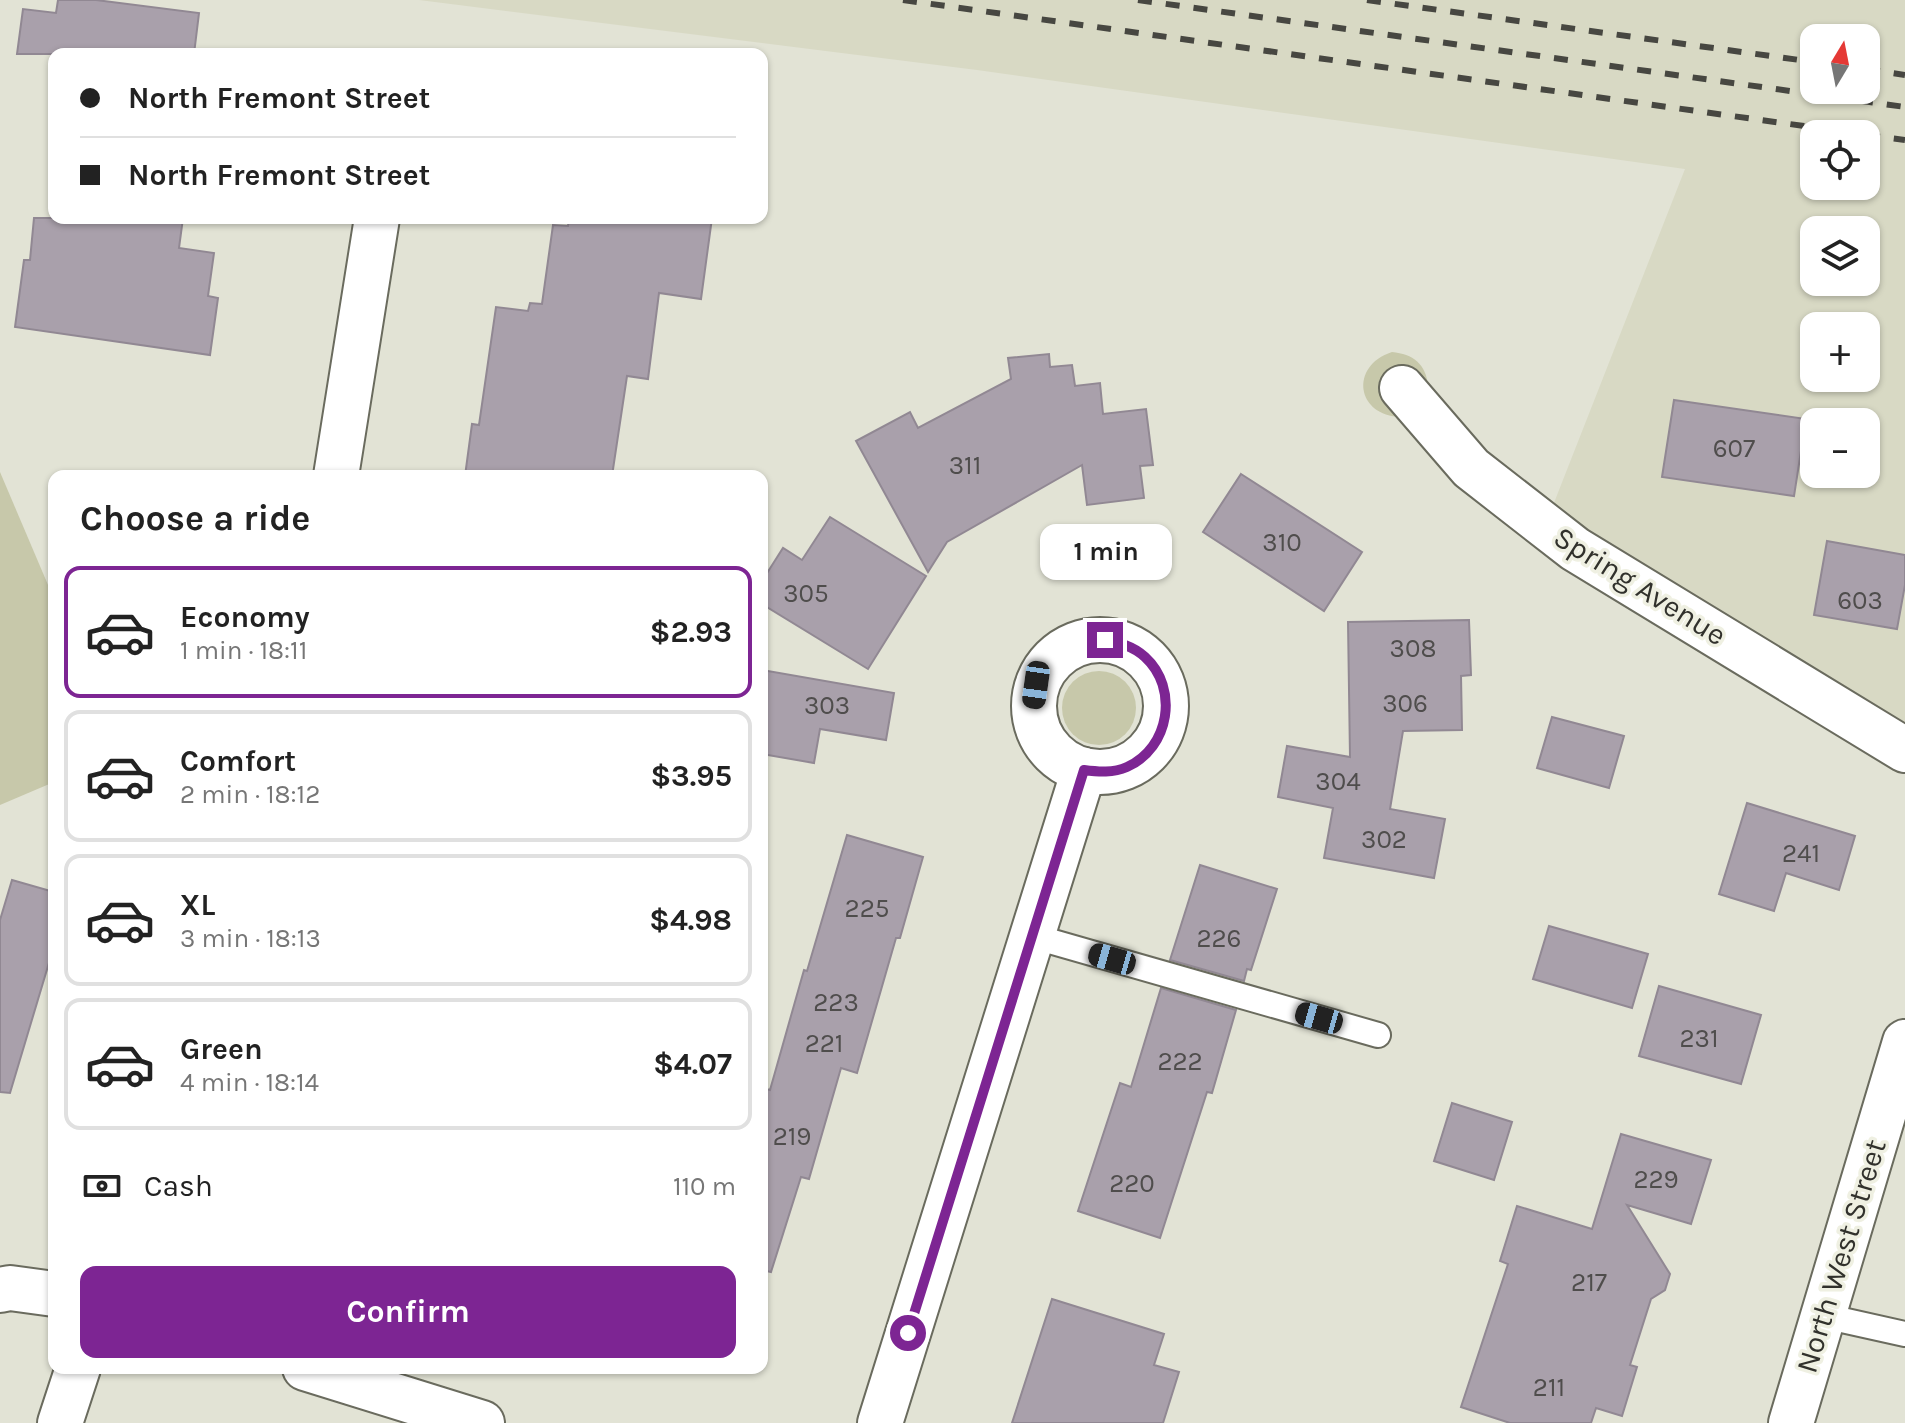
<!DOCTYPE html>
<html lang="en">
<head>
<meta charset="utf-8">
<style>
	body { margin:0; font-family:Karla,sans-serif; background:#f6f6f6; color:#222; height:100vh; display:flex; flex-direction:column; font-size:30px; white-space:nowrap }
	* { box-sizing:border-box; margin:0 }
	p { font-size:26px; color:#767676 }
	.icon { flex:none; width:44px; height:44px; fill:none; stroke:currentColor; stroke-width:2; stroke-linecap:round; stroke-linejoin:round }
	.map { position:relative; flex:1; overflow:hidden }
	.sheet { position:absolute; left:48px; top:470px; width:720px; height:904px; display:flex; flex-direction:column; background:#fff; border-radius:16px; box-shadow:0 2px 6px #0004 }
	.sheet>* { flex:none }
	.hud { position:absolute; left:48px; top:48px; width:720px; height:176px; border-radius:16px; box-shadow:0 2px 6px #0004; display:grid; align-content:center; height:176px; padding:0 32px; background:#fff }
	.needle { width:52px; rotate:10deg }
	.tools { position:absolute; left:1800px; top:24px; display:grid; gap:16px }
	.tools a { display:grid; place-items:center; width:80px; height:80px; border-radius:16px; background:#fff; box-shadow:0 2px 6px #0004; font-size:40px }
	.end { position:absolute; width:36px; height:36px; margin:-18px; border:10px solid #7d2593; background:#fff; box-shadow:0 0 0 4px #fff }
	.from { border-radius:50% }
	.bubble { position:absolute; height:56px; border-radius:16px; background:#fff; box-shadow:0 2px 6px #0004; font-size:26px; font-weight:700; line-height:56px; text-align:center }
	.car { position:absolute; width:24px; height:48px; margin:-24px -12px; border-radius:10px; box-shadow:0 0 6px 2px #0007; background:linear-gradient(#222 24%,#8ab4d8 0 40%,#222 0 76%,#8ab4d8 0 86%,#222 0) }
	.hud b { display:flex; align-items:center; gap:28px; height:76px; font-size:30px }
	.hud b+b { border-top:2px solid #e0e0e0 }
	.hud i { width:20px; height:20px; background:#222 }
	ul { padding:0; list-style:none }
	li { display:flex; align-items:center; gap:24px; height:132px; margin:0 16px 12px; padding:0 16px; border:4px solid #e0e0e0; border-radius:16px }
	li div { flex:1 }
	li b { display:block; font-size:30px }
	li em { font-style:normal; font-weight:700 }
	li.on { border-color:#7d2593 }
	li>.icon { width:72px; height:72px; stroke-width:1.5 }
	h2 { padding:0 32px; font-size:36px; line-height:96px }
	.pay { display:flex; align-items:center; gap:20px; height:88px; padding:0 32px; font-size:30px }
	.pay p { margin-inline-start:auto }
	.action { display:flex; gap:16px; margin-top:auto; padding:16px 32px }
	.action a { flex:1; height:92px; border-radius:16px; background:#7d2593; color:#fff; font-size:32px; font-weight:700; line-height:92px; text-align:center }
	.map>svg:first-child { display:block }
	.built { fill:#d8d9c4; fill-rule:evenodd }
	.green { fill:#c7c8aa }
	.building { fill:#a9a0ab; stroke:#918893; stroke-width:2 }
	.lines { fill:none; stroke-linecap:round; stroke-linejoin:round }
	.service-casing { stroke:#6a6b5e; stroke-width:28 }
	.minor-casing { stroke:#6a6b5e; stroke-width:48 }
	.service { stroke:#fff; stroke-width:24 }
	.minor { stroke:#fff; stroke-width:44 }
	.rail { stroke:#474741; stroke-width:6; stroke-dasharray:14 14; stroke-linecap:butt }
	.route { stroke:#7d2593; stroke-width:10 }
	.labels { text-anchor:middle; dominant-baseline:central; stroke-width:7; stroke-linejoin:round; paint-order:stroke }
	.number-label { font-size:26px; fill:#4f4d4c }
	.street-label { font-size:30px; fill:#31312c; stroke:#eff0e2 }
</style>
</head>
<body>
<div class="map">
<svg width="1905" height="1423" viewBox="0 0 1905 1423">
	<rect width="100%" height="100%" fill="#e2e3d5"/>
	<!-- built -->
	<path class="built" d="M 419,0 L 1905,0 L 1905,722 L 1550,513 L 1685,169 L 977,70 ZM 1814,38 L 1866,38 L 1866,90 L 1814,90 ZM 1814,134 L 1866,134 L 1866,186 L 1814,186 ZM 1814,230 L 1866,230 L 1866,282 L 1814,282 ZM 1814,326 L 1866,326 L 1866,378 L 1814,378 ZM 1814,422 L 1866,422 L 1866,474 L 1814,474 Z"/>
	<!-- green -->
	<g class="green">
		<path d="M 1392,352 C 1413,354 1426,364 1428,386 L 1401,417 C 1356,416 1349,366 1392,352 Z"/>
		<path d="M 0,472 L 54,599 L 54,782 L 0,805 Z"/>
		<circle cx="1099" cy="708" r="37"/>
	</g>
	<!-- building -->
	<g class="building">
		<path d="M 58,0 L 96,0 L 199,13 L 194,54 L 17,54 L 23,9 L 56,13 Z"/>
		<path d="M 34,218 L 183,218 L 179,248 L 214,253 L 208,296 L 218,298 L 210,355 L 15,327 L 24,260 L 30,260 Z"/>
		<path d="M 569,218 L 712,218 L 701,299 L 659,293 L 648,379 L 627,376 L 612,476 L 465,476 L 472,424 L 479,425 L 496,307 L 528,311 L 530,303 L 542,304 L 553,225 L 568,226 Z"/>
		<path d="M 1049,354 L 1050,367 L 1072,365 L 1075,386 L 1100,383 L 1103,414 L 1146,409 L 1153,465 L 1140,466 L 1144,498 L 1087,505 L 1082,465 L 947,542 L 928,572 L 856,441 L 910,412 L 918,428 L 1011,379 L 1008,358 Z"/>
		<path d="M 1674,400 L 1806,419 L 1794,496 L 1662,477 Z"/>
		<path d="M 1241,474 L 1362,552 L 1324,611 L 1203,532 Z"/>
		<path d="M 830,517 L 926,576 L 868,669 L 762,604 L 762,581 L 783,548 L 802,560 Z"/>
		<path d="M 1827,541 L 1905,555 L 1905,585 L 1897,629 L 1814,615 Z"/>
		<path d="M 1469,620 L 1471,675 L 1461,676 L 1462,730 L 1403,731 L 1390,809 L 1445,819 L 1434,878 L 1324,858 L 1333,808 L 1278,797 L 1287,746 L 1350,757 L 1348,622 Z"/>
		<path d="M 762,670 L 894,693 L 886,740 L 820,729 L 814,763 L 762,754 Z"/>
		<path d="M 1552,717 L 1624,736 L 1609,788 L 1537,768 Z"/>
		<path d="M 1747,803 L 1855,836 L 1839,890 L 1786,873 L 1774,911 L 1719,894 Z"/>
		<path d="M 847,835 L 923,857 L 900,938 L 896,938 L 857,1073 L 841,1068 L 809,1179 L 801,1177 L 771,1272 L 762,1270 L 762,1088 L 770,1090 L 804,970 L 807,971 Z"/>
		<path d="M 1200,865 L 1277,889 L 1251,970 L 1247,969 L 1244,981 L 1170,960 Z"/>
		<path d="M 12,880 L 54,892 L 54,946 L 10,1093 L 0,1092 L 0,920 Z"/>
		<path d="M 1549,926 L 1648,954 L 1632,1008 L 1533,979 Z"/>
		<path d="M 1659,986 L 1761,1015 L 1741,1084 L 1639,1056 Z"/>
		<path d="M 1161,988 L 1236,1010 L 1212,1093 L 1207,1092 L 1160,1238 L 1078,1211 L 1120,1083 L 1131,1087 Z"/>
		<path d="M 1452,1103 L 1512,1122 L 1494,1180 L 1434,1161 Z"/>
		<path d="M 1621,1134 L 1711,1160 L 1691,1224 L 1627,1205 L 1670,1274 L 1665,1290 L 1651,1299 L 1630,1365 L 1637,1367 L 1622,1416 L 1596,1408 L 1591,1423 L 1510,1423 L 1461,1407 L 1508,1264 L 1500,1261 L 1517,1206 L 1592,1229 Z"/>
		<path d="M 1052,1299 L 1164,1334 L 1154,1365 L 1179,1372 L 1163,1423 L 1012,1423 Z"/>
	</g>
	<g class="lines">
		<defs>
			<g id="service">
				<path d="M 1032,936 L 1378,1035"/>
				<path d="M 1824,1316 L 1905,1334"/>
			</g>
			<g id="minor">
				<path d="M 1402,388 L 1471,468 L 1575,549 L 1905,750"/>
				<path d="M 336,476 L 377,218"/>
				<circle cx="1100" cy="706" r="66"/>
				<path d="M 0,1290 L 10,1288 L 54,1294"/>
				<path d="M 305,1368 L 482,1423"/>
				<path d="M 60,1423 L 78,1368"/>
				<path d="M 880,1423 L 1084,770"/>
				<path d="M 1791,1423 L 1905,1042"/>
			</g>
		</defs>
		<!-- service casing -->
		<use href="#service" class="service-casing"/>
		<!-- minor casing -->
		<use href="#minor" class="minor-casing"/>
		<!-- service -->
		<use href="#service" class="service"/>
		<!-- minor -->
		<use href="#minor" class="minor"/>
		<!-- rail -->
		<g class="rail">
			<path d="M 903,0 L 1861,134"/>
			<path d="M 1138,0 L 1905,107"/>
			<path d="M 1367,0 L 1814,62"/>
			<path d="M 1866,69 L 1905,75"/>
			<path d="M 1866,135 L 1905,140"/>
		</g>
	</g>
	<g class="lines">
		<!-- route -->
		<path class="route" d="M 908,1333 L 1084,770 C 1099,772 1113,773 1127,767 C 1170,748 1179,688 1145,657 C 1133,646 1120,643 1105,640"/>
	</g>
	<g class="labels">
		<!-- number labels -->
		<g class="number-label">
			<text x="1734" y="448">607</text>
			<text x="965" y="465">311</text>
			<text x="1282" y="542">310</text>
			<text x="806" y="593">305</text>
			<text x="1860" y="600">603</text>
			<text x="1413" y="648">308</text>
			<text x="1405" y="703">306</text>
			<text x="827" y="705">303</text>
			<text x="1338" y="781">304</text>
			<text x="1384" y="839">302</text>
			<text x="1801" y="853">241</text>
			<text x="867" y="908">225</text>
			<text x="1219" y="938">226</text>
			<text x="836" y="1002">223</text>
			<text x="1699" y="1038">231</text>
			<text x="824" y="1043">221</text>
			<text x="1180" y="1061">222</text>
			<text x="792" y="1136">219</text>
			<text x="1656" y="1179">229</text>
			<text x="1132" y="1183">220</text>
			<text x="1589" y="1282">217</text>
			<text x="1549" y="1387">211</text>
		</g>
		<!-- street labels -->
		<g class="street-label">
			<text transform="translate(1640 586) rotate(32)">Spring Avenue</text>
			<text transform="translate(1841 1256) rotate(-73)">North West Street</text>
		</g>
	</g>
</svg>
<div class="tools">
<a><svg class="needle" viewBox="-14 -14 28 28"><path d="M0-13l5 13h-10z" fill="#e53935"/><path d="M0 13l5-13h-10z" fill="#767676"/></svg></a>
<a><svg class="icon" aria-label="locate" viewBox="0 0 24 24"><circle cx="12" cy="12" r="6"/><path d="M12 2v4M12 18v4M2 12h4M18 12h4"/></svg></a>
<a><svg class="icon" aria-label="layers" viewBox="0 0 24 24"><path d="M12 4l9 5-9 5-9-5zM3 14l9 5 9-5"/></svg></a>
<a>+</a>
<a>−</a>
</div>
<i class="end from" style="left:908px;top:1333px"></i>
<i class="end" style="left:1105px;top:640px"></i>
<div class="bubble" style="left:1040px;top:524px;width:132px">1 min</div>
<i class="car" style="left:1036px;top:685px;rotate:188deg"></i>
<i class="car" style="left:1112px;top:959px;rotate:286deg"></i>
<i class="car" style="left:1319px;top:1018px;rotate:286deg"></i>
<div class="hud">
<b><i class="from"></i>North Fremont Street</b>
<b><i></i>North Fremont Street</b>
</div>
<section class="sheet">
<h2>Choose a ride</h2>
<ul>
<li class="on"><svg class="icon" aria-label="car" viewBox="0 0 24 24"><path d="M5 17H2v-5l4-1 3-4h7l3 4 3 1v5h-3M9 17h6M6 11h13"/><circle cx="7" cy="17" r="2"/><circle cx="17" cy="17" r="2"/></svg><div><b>Economy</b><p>1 min · 18:11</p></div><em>$2.93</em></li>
<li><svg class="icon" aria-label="car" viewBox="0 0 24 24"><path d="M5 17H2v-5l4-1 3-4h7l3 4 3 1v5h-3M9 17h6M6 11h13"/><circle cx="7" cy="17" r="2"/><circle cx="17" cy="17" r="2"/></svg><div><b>Comfort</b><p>2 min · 18:12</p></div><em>$3.95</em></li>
<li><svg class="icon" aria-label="car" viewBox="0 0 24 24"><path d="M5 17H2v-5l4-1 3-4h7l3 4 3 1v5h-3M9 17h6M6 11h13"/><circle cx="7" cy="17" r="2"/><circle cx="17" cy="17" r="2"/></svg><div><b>XL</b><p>3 min · 18:13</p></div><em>$4.98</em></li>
<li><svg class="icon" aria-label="car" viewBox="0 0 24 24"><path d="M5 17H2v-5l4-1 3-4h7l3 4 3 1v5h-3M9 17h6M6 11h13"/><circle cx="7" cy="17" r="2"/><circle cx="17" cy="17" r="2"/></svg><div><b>Green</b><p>4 min · 18:14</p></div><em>$4.07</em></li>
</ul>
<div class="pay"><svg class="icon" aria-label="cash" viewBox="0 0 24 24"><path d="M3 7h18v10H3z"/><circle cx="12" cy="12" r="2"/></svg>Cash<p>110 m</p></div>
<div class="action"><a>Confirm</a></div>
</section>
</div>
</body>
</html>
